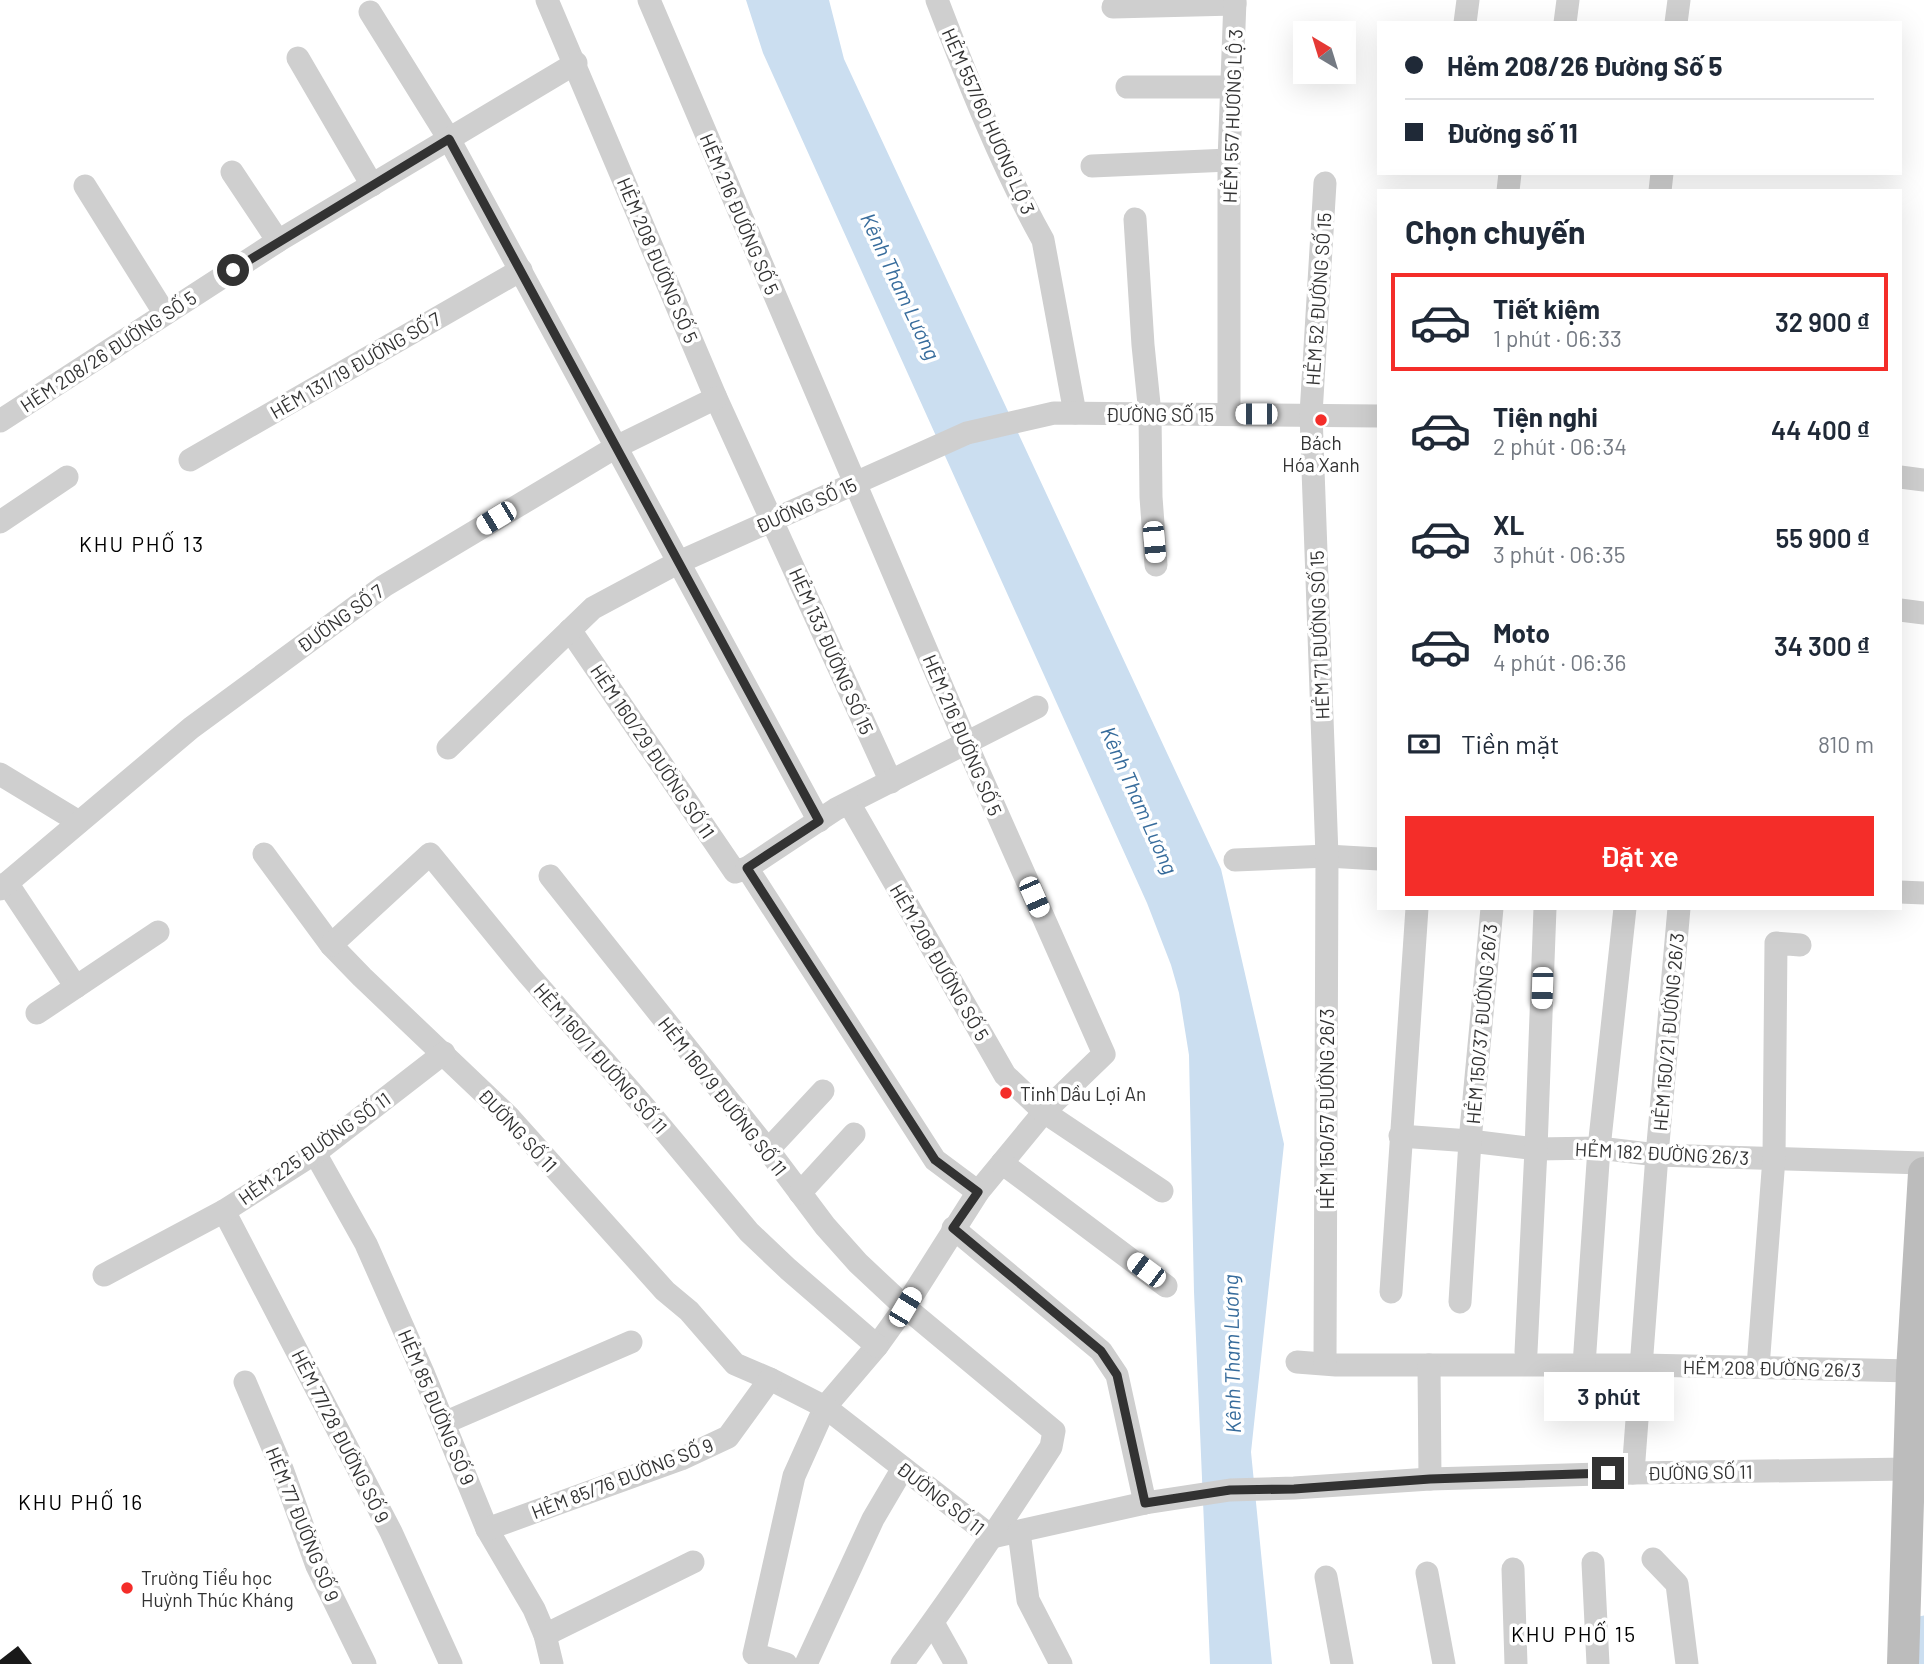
<!DOCTYPE html>
<html lang="vi">
<head>
<meta charset="utf-8">
<style>
	body { margin:0; font-family:Barlow,sans-serif; background:#f6f6f7; color:#1f2937; height:100vh; display:flex; flex-direction:column; font-size:26px; white-space:nowrap }
	* { box-sizing:border-box; margin:0 }
	p { font-size:23px; color:#747a83 }
	.icon { flex:none; width:38px; height:38px; fill:none; stroke:currentColor; stroke-width:2; stroke-linecap:round; stroke-linejoin:round }
	.map { position:relative; flex:1; overflow:hidden }
	.drawer { position:absolute; left:1377px; top:189px; width:525px; height:721px; display:flex; flex-direction:column; background:#fff; border-radius:0px; box-shadow:0 7px 28px #0002 }
	.drawer>* { flex:none }
	.hud { position:absolute; left:1377px; top:21px; width:525px; height:154px; border-radius:0px; box-shadow:0 7px 28px #0002; display:grid; align-content:center; height:154px; padding:0 28px; background:#fff }
	.needle { width:46px; rotate:322deg }
	.controls { position:absolute; left:1293px; top:21px; display:grid; gap:14px }
	.controls a { display:grid; place-items:center; width:63px; height:63px; border-radius:0px; background:#fff; box-shadow:0 7px 28px #0002; font-size:35px }
	.end { position:absolute; width:32px; height:32px; margin:-16px; border:9px solid #323232; background:#fff; box-shadow:0 0 0 4px #fff }
	.from { border-radius:50% }
	.bubble { position:absolute; height:49px; border-radius:0px; background:#fff; box-shadow:0 7px 28px #0002; font-size:23px; font-weight:600; line-height:49px; text-align:center }
	.car { position:absolute; width:21px; height:42px; margin:-21px -10px; border-radius:9px; box-shadow:0 0 5px 2px #0007; background:linear-gradient(#fff 24%,#345 0 40%,#fff 0 76%,#345 0 86%,#fff 0) }
	.hud b { display:flex; align-items:center; gap:24px; height:66px; font-size:26px }
	.hud b+b { border-top:2px solid #e0e1e3 }
	.hud i { width:18px; height:18px; background:#1f2937 }
	ul { padding:0; list-style:none }
	li { display:flex; align-items:center; gap:21px; height:98px; margin:0 14px 10px; padding:0 14px; border:4px solid transparent; border-radius:0px }
	li div { flex:1 }
	li b { display:block; font-size:26px }
	li em { font-style:normal; font-weight:600 }
	li.on { border-color:#f42d29 }
	li>.icon { width:63px; height:63px; stroke-width:1.5 }
	h2 { padding:0 28px; font-size:32px; line-height:84px }
	.pay { display:flex; align-items:center; gap:18px; height:77px; padding:0 28px; font-size:26px }
	.pay p { margin-inline-start:auto }
	.cta { display:flex; gap:14px; margin-top:auto; padding:14px 28px }
	.cta a { flex:1; height:80px; border-radius:0px; background:#f42d29; color:#fff; font-size:28px; font-weight:600; line-height:80px; text-align:center }
	.map>svg:first-child { display:block }
	.water { fill:#cbdef0 }
	.lines { fill:none; stroke-linecap:round; stroke-linejoin:round }
	.canal { stroke:#cbdef0; stroke-width:21 }
	.building { fill:#191919 }
	.street { stroke:#cfcfcf; stroke-width:23 }
	.secondary { stroke:#bcbcbc; stroke-width:32 }
	.route { stroke:#323232; stroke-width:9 }
	.poi-dot { fill:#f42d29; stroke:#fff; stroke-width:2.5 }
	.labels { text-anchor:middle; dominant-baseline:central; stroke-width:7; stroke-linejoin:round; paint-order:stroke }
	.street-label { font-size:19px; fill:#323232; stroke:#fff }
	.poi-label { font-size:19px; fill:#323232; stroke:#fff; text-anchor:start }
	.water-label { font-size:21px; font-style:italic; fill:#376c9c; stroke:#fff }
	.neighbourhood-label { font-size:21px; letter-spacing:2px; fill:#000; stroke:#fff }
</style>
</head>
<body>
<div class="map">
<svg width="1924" height="1664" viewBox="0 0 1924 1664">
	<rect width="100%" height="100%" fill="#fff"/>
	<!-- water -->
	<path class="water" d="M 746,0 L 829,0 L 844,59 L 1221,869 L 1284,1144 L 1251,1452 L 1272,1664 L 1210,1664 L 1194,1292 L 1189,1055 L 1179,993 L 1171,965 L 1147,903 L 763,53 Z"/>
	<g class="lines">
		<!-- canal -->
		<path class="canal" d="M 1923,1664 L 1924,1626"/>
	</g>
	<!-- building -->
	<path class="building" d="M 18,1646 L 32,1664 L 0,1664 L 0,1660 Z"/>
	<g class="lines">
		<!-- street -->
		<g class="street">
			<path d="M 547,0 L 716,398 L 891,782"/>
			<path d="M 649,0 L 966,743 L 1104,1054 L 1044,1112 L 978,1192 L 905,1307 L 877,1346 L 825,1407 L 794,1476 L 754,1654 L 786,1664"/>
			<path d="M 937,0 C 967,78 1002,167 1043,240 L 1075,413"/>
			<path d="M 1113,7 L 1235,4"/>
			<path d="M 370,12 L 449,139 L 819,821"/>
			<path d="M 1465,23 L 1468,0"/>
			<path d="M 1565,23 L 1568,0"/>
			<path d="M 1676,23 L 1679,0"/>
			<path d="M 298,58 L 372,185"/>
			<path d="M 1127,87 L 1232,87"/>
			<path d="M 1092,166 L 1229,160"/>
			<path d="M 232,172 L 278,241"/>
			<path d="M 85,186 L 165,314"/>
			<path d="M 1508,191 L 1510,173"/>
			<path d="M 1660,191 L 1662,173"/>
			<path d="M 1135,219 L 1143,345 L 1150,414 L 1151,497 L 1156,565"/>
			<path d="M 1229,414 L 1229,160 L 1235,0"/>
			<path d="M 0,421 L 278,241 L 576,63"/>
			<path d="M 190,460 L 521,270"/>
			<path d="M 1900,477 L 1924,480"/>
			<path d="M 0,522 L 67,477"/>
			<path d="M 1900,610 L 1924,613"/>
			<path d="M 570,630 L 735,872 L 747,868 L 836,809 L 1037,707"/>
			<path d="M 448,748 L 593,608 L 677,563 L 967,433 L 1054,413 L 1379,416"/>
			<path d="M 0,774 L 79,822"/>
			<path d="M 849,803 L 1005,1075 L 1044,1112 L 1162,1191"/>
			<path d="M 264,854 L 331,945 L 362,977 L 508,1116 L 665,1291 L 689,1311 L 735,1364 L 770,1379 L 825,1407 L 992,1537 L 1145,1503 L 1230,1490 L 1294,1488 L 1430,1479 L 1633,1473 L 1908,1469"/>
			<path d="M 1235,860 L 1327,856 L 1379,859"/>
			<path d="M 747,868 L 935,1160 L 978,1192"/>
			<path d="M 550,876 L 768,1150 L 825,1226 L 858,1263 L 905,1307 L 1054,1431 L 1051,1447 C 1003,1521 955,1593 902,1664"/>
			<path d="M 7,883 L 76,987"/>
			<path d="M 0,889 L 191,728 L 384,586 L 616,447 L 716,398"/>
			<path d="M 1900,892 L 1924,893"/>
			<path d="M 331,945 L 430,854 L 528,974 L 648,1111 L 749,1232 L 788,1269 L 877,1346"/>
			<path d="M 37,1013 L 158,932"/>
			<path d="M 1400,1136 L 1470,1141 L 1536,1149 L 1599,1148 L 1657,1155 L 1924,1163"/>
			<path d="M 768,1150 L 823,1091"/>
			<path d="M 315,1153 L 366,1244 L 424,1375 L 487,1529 L 534,1609 L 545,1635 L 552,1664"/>
			<path d="M 1002,1163 L 1166,1286"/>
			<path d="M 800,1193 L 854,1134"/>
			<path d="M 224,1211 L 391,1532 L 451,1664"/>
			<path d="M 953,1228 L 1101,1351 L 1117,1375 L 1145,1503"/>
			<path d="M 104,1275 L 224,1211 L 315,1153 L 444,1053"/>
			<path d="M 1391,1292 L 1417,908"/>
			<path d="M 1460,1302 L 1470,1141 L 1492,908"/>
			<path d="M 1526,1352 L 1536,1149 L 1545,908"/>
			<path d="M 1297,1362 L 1336,1365 L 1643,1365 L 1912,1371"/>
			<path d="M 1325,1362 L 1327,856 L 1311,414 L 1325,183"/>
			<path d="M 1429,1365 L 1430,1479"/>
			<path d="M 1584,1365 L 1599,1148 L 1625,908"/>
			<path d="M 1758,1367 L 1774,1158 L 1776,943 L 1800,945"/>
			<path d="M 245,1382 L 282,1469 L 317,1566 L 365,1664"/>
			<path d="M 444,1423 L 631,1342"/>
			<path d="M 1633,1473 L 1657,1155 L 1679,908"/>
			<path d="M 487,1529 L 681,1459 L 728,1437 L 770,1379"/>
			<path d="M 1019,1532 L 1028,1600 L 1061,1664"/>
			<path d="M 1653,1559 L 1677,1584 L 1687,1664"/>
			<path d="M 1593,1563 L 1598,1664"/>
			<path d="M 1513,1569 L 1516,1664"/>
			<path d="M 1427,1573 L 1444,1664"/>
			<path d="M 1326,1577 L 1342,1664"/>
			<path d="M 933,1623 L 956,1664"/>
			<path d="M 545,1635 L 693,1562"/>
			<path d="M 806,1664 L 873,1519 L 903,1468"/>
		</g>
		<!-- secondary -->
		<path class="secondary" d="M 1903,1664 L 1912,1371 L 1924,1173"/>
	</g>
	<g class="lines">
		<!-- route -->
		<path class="route" d="M 233,270 L 449,139 L 819,821 L 747,868 L 935,1160 L 978,1192 L 953,1228 L 1101,1351 L 1117,1375 L 1145,1503 L 1230,1490 L 1294,1489 L 1430,1479 L 1608,1473"/>
	</g>
	<!-- markers -->
	<g class="poi-dot">
		<circle cx="1321" cy="420" r="7"/>
		<circle cx="1006" cy="1093" r="7"/>
		<circle cx="127" cy="1588" r="7"/>
	</g>
	<g class="labels">
		<!-- street labels -->
		<g class="street-label">
			<text transform="translate(1232 116) rotate(-88)">HẺM 557 HƯƠNG LỘ 3</text>
			<text transform="translate(989 121) rotate(66)">HẺM 557/60 HƯƠNG LỘ 3</text>
			<text transform="translate(740 214) rotate(67)">HẺM 216 ĐƯỜNG SỐ 5</text>
			<text transform="translate(658 260) rotate(67)">HẺM 208 ĐƯỜNG SỐ 5</text>
			<text transform="translate(1318 299) rotate(-86)">HẺM 52 ĐƯỜNG SỐ 15</text>
			<text transform="translate(108 351) rotate(-33)">HẺM 208/26 ĐƯỜNG SỐ 5</text>
			<text transform="translate(355 365) rotate(-30)">HẺM 131/19 ĐƯỜNG SỐ 7</text>
			<text x="1160" y="414">ĐƯỜNG SỐ 15</text>
			<text transform="translate(806 505) rotate(-24)">ĐƯỜNG SỐ 15</text>
			<text transform="translate(340 618) rotate(-36)">ĐƯỜNG SỐ 7</text>
			<text transform="translate(1319 635) rotate(-92)">HẺM 71 ĐƯỜNG SỐ 15</text>
			<text transform="translate(832 651) rotate(66)">HẺM 133 ĐƯỜNG SỐ 15</text>
			<text transform="translate(963 735) rotate(67)">HẺM 216 ĐƯỜNG SỐ 5</text>
			<text transform="translate(653 751) rotate(56)">HẺM 160/29 ĐƯỜNG SỐ 11</text>
			<text transform="translate(940 962) rotate(60)">HẺM 208 ĐƯỜNG SỐ 5</text>
			<text transform="translate(1481 1024) rotate(-85)">HẺM 150/37 ĐƯỜNG 26/3</text>
			<text transform="translate(1668 1032) rotate(-85)">HẺM 150/21 ĐƯỜNG 26/3</text>
			<text transform="translate(601 1058) rotate(49)">HẺM 160/1 ĐƯỜNG SỐ 11</text>
			<text transform="translate(723 1096) rotate(52)">HẺM 160/9 ĐƯỜNG SỐ 11</text>
			<text transform="translate(1326 1109) rotate(-90)">HẺM 150/57 ĐƯỜNG 26/3</text>
			<text transform="translate(518 1130) rotate(47)">ĐƯỜNG SỐ 11</text>
			<text transform="translate(314 1148) rotate(-35)">HẺM 225 ĐƯỜNG SỐ 11</text>
			<text transform="translate(1662 1153) rotate(3)">HẺM 182 ĐƯỜNG 26/3</text>
			<text transform="translate(1772 1368) rotate(1)">HẺM 208 ĐƯỜNG 26/3</text>
			<text transform="translate(437 1407) rotate(67)">HẺM 85 ĐƯỜNG SỐ 9</text>
			<text transform="translate(341 1436) rotate(63)">HẺM 77/28 ĐƯỜNG SỐ 9</text>
			<text transform="translate(1700 1472) rotate(-1)">ĐƯỜNG SỐ 11</text>
			<text transform="translate(622 1478) rotate(-21)">HẺM 85/76 ĐƯỜNG SỐ 9</text>
			<text transform="translate(941 1498) rotate(38)">ĐƯỜNG SỐ 11</text>
			<text transform="translate(303 1524) rotate(68)">HẺM 77 ĐƯỜNG SỐ 9</text>
		</g>
		<!-- poi labels -->
		<g class="poi-label">
			<text x="1321" y="442" text-anchor="middle">Bách<tspan x="1321" dy="22">Hóa Xanh</tspan></text>
			<text x="1020" y="1093">Tinh Dầu Lợi An</text>
			<text x="141" y="1577">Trường Tiểu học<tspan x="141" dy="22">Huỳnh Thúc Kháng</tspan></text>
		</g>
		<!-- water labels -->
		<g class="water-label">
			<text transform="translate(901 286) rotate(65)">Kênh Tham Lương</text>
			<text transform="translate(1140 800) rotate(66)">Kênh Tham Lương</text>
			<text transform="translate(1231 1354) rotate(-91)">Kênh Tham Lương</text>
		</g>
		<!-- neighbourhood labels -->
		<g class="neighbourhood-label">
			<text x="142" y="543">KHU PHỐ 13</text>
			<text x="81" y="1501">KHU PHỐ 16</text>
			<text x="1574" y="1633">KHU PHỐ 15</text>
		</g>
	</g>
</svg>
<div class="controls">
<a><svg class="needle" viewBox="-14 -14 28 28"><path d="M0-13l5 13h-10z" fill="#e53935"/><path d="M0 13l5-13h-10z" fill="#747a83"/></svg></a>
</div>
<i class="end from" style="left:233px;top:270px"></i>
<i class="end" style="left:1608px;top:1473px"></i>
<div class="bubble" style="left:1544px;top:1372px;width:130px">3 phút</div>
<i class="car" style="left:1256px;top:414px;rotate:270deg"></i>
<i class="car" style="left:496px;top:518px;rotate:239deg"></i>
<i class="car" style="left:1154px;top:542px;rotate:175deg"></i>
<i class="car" style="left:1034px;top:897px;rotate:156deg"></i>
<i class="car" style="left:1542px;top:988px;rotate:182deg"></i>
<i class="car" style="left:1146px;top:1270px;rotate:307deg"></i>
<i class="car" style="left:905px;top:1307px;rotate:31deg"></i>
<div class="hud">
<b><i class="from"></i>Hẻm 208/26 Đường Số 5</b>
<b><i></i>Đường số 11</b>
</div>
<section class="drawer">
<h2>Chọn chuyến</h2>
<ul>
<li class="on"><svg class="icon" aria-label="car" viewBox="0 0 24 24"><path d="M5 17H2v-5l4-1 3-4h7l3 4 3 1v5h-3M9 17h6M6 11h13"/><circle cx="7" cy="17" r="2"/><circle cx="17" cy="17" r="2"/></svg><div><b>Tiết kiệm</b><p>1 phút · 06:33</p></div><em>32 900 ₫</em></li>
<li><svg class="icon" aria-label="car" viewBox="0 0 24 24"><path d="M5 17H2v-5l4-1 3-4h7l3 4 3 1v5h-3M9 17h6M6 11h13"/><circle cx="7" cy="17" r="2"/><circle cx="17" cy="17" r="2"/></svg><div><b>Tiện nghi</b><p>2 phút · 06:34</p></div><em>44 400 ₫</em></li>
<li><svg class="icon" aria-label="car" viewBox="0 0 24 24"><path d="M5 17H2v-5l4-1 3-4h7l3 4 3 1v5h-3M9 17h6M6 11h13"/><circle cx="7" cy="17" r="2"/><circle cx="17" cy="17" r="2"/></svg><div><b>XL</b><p>3 phút · 06:35</p></div><em>55 900 ₫</em></li>
<li><svg class="icon" aria-label="car" viewBox="0 0 24 24"><path d="M5 17H2v-5l4-1 3-4h7l3 4 3 1v5h-3M9 17h6M6 11h13"/><circle cx="7" cy="17" r="2"/><circle cx="17" cy="17" r="2"/></svg><div><b>Moto</b><p>4 phút · 06:36</p></div><em>34 300 ₫</em></li>
</ul>
<div class="pay"><svg class="icon" aria-label="cash" viewBox="0 0 24 24"><path d="M3 7h18v10H3z"/><circle cx="12" cy="12" r="2"/></svg>Tiền mặt<p>810 m</p></div>
<div class="cta"><a>Đặt xe</a></div>
</section>
</div>
</body>
</html>
